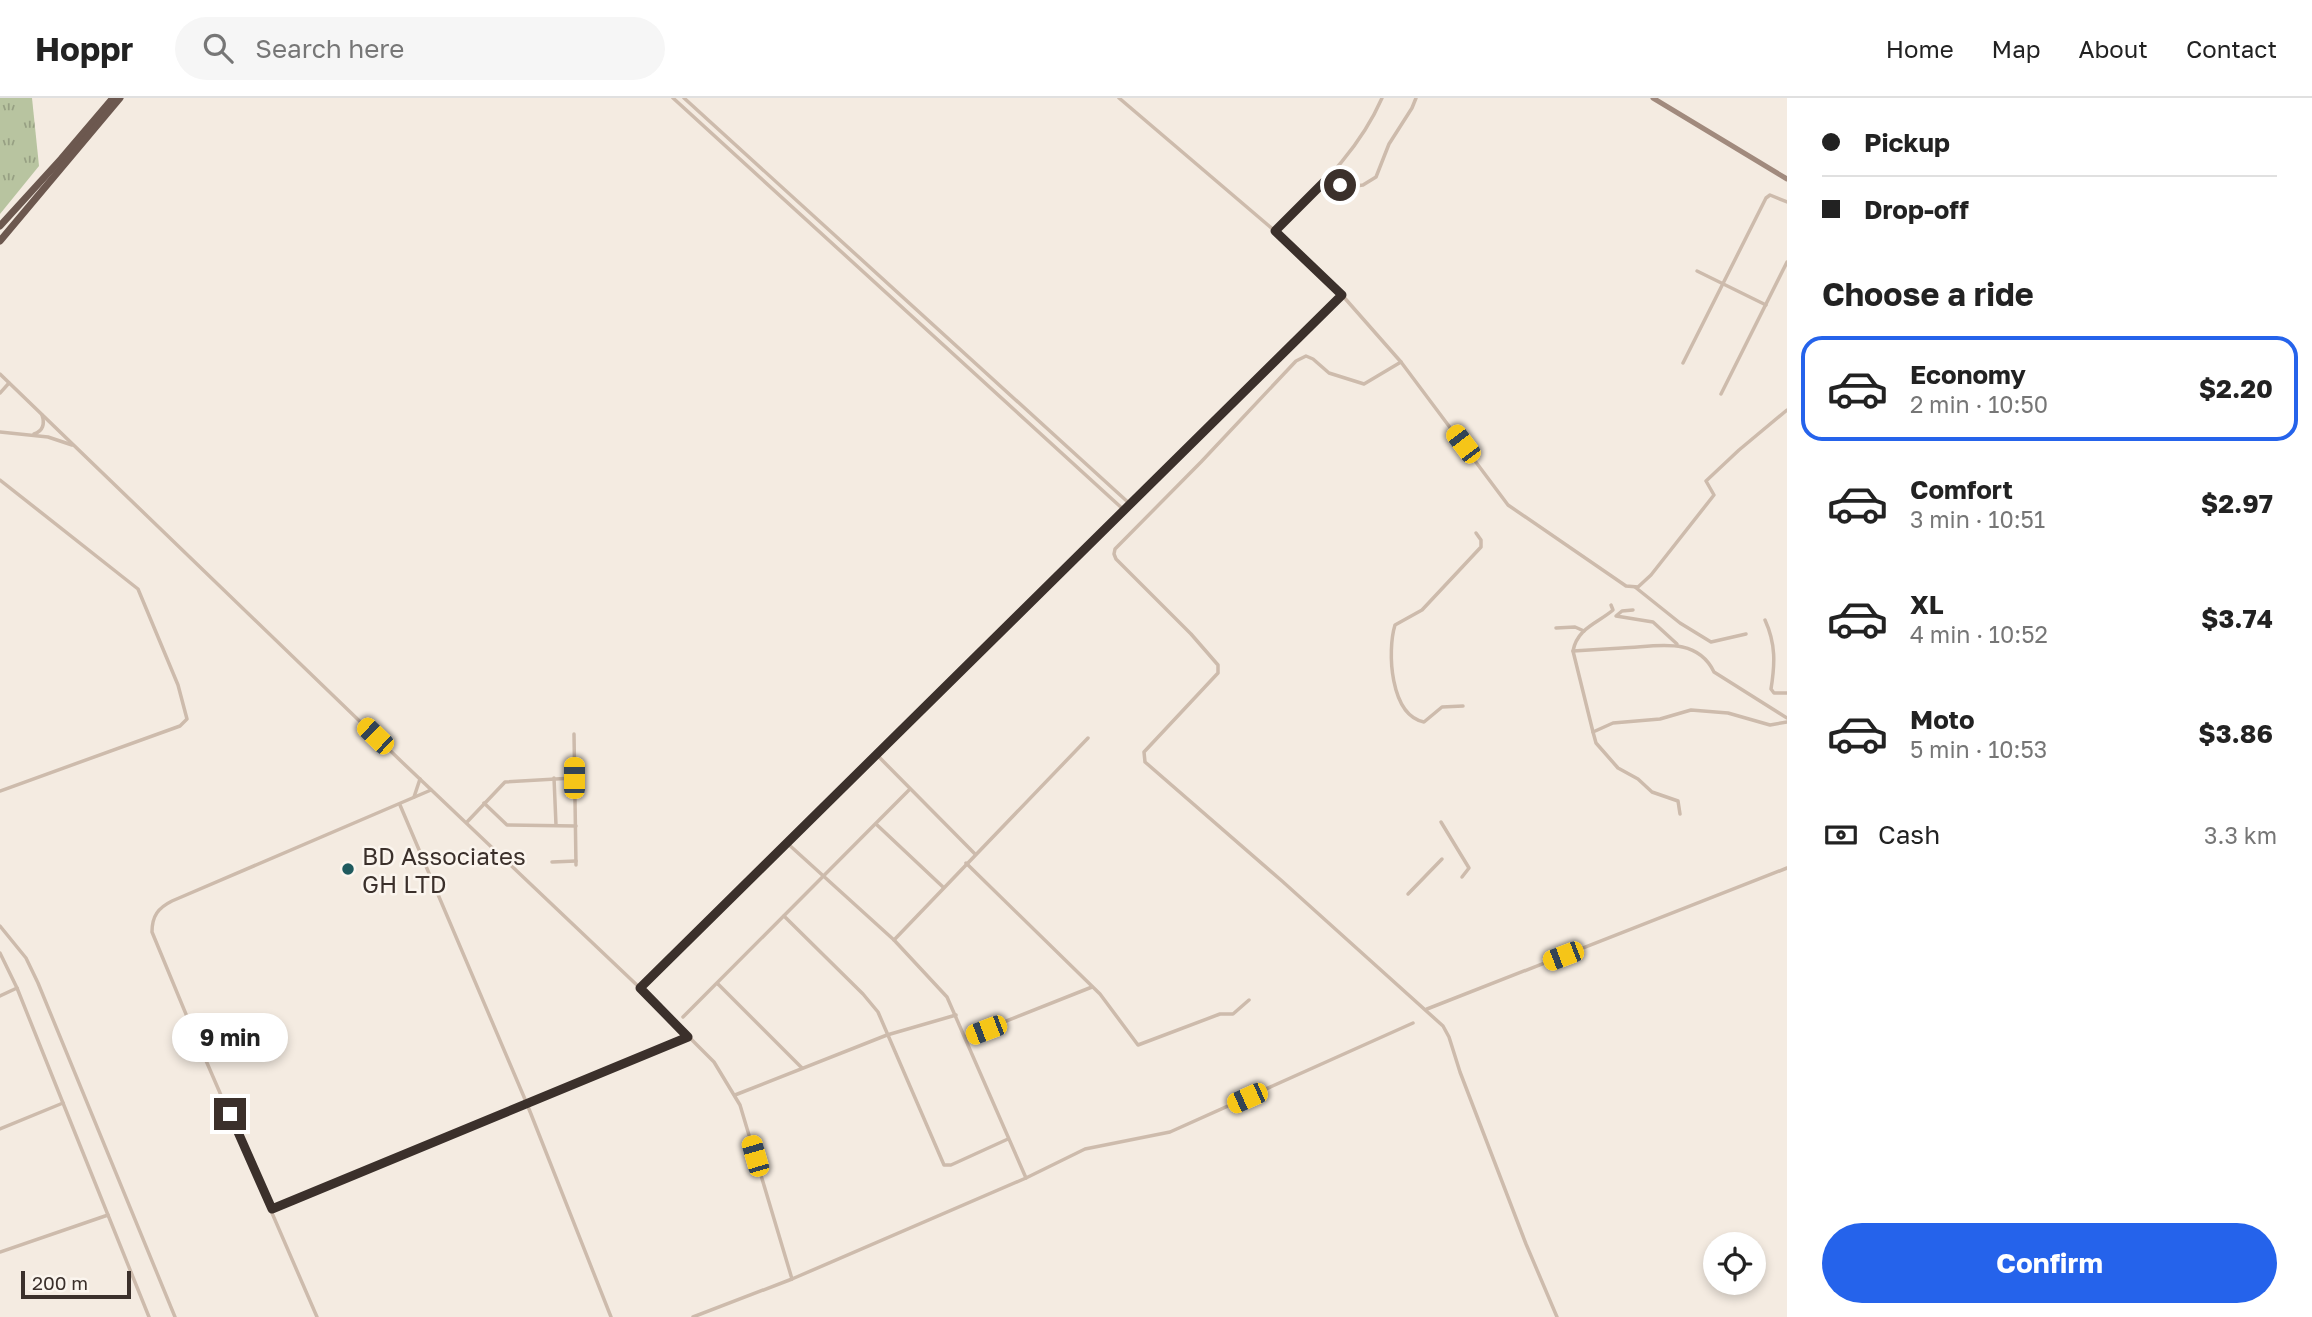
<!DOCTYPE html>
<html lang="en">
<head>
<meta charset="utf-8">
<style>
	body { margin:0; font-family:"Golos Text",sans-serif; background:#f6f6f6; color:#222; height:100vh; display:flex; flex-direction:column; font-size:26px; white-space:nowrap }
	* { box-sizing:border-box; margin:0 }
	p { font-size:23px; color:#767676 }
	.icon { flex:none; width:38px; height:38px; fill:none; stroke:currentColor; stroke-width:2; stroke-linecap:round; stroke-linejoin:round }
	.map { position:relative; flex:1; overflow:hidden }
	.side { display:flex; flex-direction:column; background:#fff; width:525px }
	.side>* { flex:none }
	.hud { display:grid; align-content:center; height:154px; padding:0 35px; background:#fff }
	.fabs { position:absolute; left:1703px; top:1134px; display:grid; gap:14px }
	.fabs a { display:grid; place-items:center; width:63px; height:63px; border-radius:50%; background:#fff; box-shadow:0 4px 10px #0003; font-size:35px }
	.scale { position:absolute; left:21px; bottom:18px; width:110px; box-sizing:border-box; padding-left:7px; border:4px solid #3b302b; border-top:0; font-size:19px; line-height:24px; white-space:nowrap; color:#3b302b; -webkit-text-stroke:5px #fbf5ee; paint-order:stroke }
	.end { position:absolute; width:32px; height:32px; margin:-16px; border:9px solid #3b302b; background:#fff; box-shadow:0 0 0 4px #fff }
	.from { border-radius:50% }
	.bubble { position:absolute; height:49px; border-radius:24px; background:#fff; box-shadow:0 4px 10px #0003; font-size:23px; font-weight:700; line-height:49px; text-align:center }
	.car { position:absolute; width:21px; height:42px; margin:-21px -10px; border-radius:9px; box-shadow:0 0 5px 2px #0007; background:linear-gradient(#f5c518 24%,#345 0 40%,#f5c518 0 76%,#345 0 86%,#f5c518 0) }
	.hud b { display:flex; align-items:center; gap:24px; height:66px; font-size:26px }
	.hud b+b { border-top:2px solid #e0e0e0 }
	.hud i { width:18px; height:18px; background:#222 }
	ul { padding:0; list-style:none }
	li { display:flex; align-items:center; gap:21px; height:105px; margin:0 14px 10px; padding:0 21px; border:4px solid transparent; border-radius:21px }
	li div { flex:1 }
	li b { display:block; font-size:26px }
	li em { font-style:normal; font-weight:700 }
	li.on { border-color:#2563eb }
	li>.icon { width:63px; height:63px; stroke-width:1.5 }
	h2 { padding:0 35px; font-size:32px; line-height:84px }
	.pay { display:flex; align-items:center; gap:18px; height:77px; padding:0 35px; font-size:26px }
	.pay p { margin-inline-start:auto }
	.primary-button { display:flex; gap:14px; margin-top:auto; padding:14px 35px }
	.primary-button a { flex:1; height:80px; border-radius:42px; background:#2563eb; color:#fff; font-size:28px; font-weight:700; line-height:80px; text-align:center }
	header { display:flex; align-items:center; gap:42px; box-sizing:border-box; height:98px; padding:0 35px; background:#fff; border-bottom:2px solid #e0e0e0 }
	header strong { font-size:33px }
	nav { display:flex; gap:38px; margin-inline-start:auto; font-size:24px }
	.search { width:490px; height:63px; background:#f6f6f6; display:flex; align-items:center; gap:18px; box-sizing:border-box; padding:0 24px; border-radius:38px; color:#767676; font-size:26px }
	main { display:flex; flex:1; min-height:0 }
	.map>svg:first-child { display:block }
	.grass { fill:url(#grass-tufts) }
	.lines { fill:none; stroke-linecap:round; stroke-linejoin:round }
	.minor { stroke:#cdbbac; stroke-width:3.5 }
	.secondary { stroke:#a18a7d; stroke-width:5 }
	.trunk { stroke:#6c584f; stroke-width:7 }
	.route { stroke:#3b302b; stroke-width:9 }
	.poi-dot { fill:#1f5a5e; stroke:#fbf5ee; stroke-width:2.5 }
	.labels { text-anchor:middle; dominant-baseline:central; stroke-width:5; stroke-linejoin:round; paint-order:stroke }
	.poi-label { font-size:24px; fill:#3b302b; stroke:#fbf5ee; text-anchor:start }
</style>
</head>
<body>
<header>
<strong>Hoppr</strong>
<div class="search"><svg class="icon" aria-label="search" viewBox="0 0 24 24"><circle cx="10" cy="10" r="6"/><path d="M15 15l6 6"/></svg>Search here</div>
<nav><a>Home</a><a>Map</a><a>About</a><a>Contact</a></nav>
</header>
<main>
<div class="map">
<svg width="1787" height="1219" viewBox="0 0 1787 1219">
	<defs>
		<pattern id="grass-tufts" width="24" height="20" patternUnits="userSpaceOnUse" patternTransform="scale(1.75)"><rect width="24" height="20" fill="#b8c4a0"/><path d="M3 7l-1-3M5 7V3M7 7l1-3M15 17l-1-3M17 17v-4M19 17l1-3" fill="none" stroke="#97a083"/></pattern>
	</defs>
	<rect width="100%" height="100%" fill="#f4ebe1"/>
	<!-- grass -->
	<path class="grass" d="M 0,0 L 32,0 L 39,68 L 0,116 Z"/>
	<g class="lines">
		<!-- minor -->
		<g class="minor">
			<path d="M 673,0 L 1124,412"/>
			<path d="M 684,0 L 1130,406"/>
			<path d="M 1119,0 L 1275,133 L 1342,197 L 1401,264 L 1508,407 L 1626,488 L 1638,489 L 1651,477 L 1714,397 L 1706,383 L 1739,352 L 1787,312"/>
			<path d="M 1324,84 L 1356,88 L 1363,87 L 1376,79 L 1389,46 L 1412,10 L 1416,0"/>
			<path d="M 1275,133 C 1316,92 1358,55 1382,0"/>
			<path d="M 1697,173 L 1766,207"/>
			<path d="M 1401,264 L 1364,286 L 1329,275 L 1313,261 L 1306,258 L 1296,263 L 1201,364 L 1115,451 L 1114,456 L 1116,461 L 1191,536 L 1218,567 L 1218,575 L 1144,654 L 1145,664 L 1282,783 L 1443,928 L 1449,939 L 1460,974 L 1526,1146 L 1557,1219"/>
			<path d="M 1683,265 L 1766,100 L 1770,97 L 1787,104"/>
			<path d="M 0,276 L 403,665 L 640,890 L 714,964 L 740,1007 L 792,1181 L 693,1219"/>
			<path d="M 0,295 L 9,285"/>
			<path d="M 1721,296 L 1787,164"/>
			<path d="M 0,334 L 48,339 L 72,347"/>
			<path d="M 34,336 C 43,333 45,326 42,317"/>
			<path d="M 0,382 L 138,491 L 178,587 L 187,621 L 180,628 L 0,693"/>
			<path d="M 1635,489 L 1680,525 L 1711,544 L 1746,536"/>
			<path d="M 1633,512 L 1622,513 L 1616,518 L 1653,524 L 1677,546"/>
			<path d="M 1765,522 C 1776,546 1775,566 1771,591 L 1774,595 L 1787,595"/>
			<path d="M 1556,530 L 1575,529 L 1584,533"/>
			<path d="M 1573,553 C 1590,552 1606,551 1622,550 C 1655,549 1696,537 1714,574 L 1787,620"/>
			<path d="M 1463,608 L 1442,609 L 1424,624 C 1390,617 1387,553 1395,527 L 1422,512 L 1481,449 L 1481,442 L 1476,435"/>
			<path d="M 1593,634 L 1573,553 C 1577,530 1598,525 1613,512 L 1611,507"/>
			<path d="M 574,636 L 576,767"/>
			<path d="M 876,656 L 975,756"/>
			<path d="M 554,680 L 556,727"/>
			<path d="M 414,699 L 420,681"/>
			<path d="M 484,705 L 507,727 L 576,728"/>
			<path d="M 400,707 L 527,1006 L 611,1219"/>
			<path d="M 1680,716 L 1678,703 L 1652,694 L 1638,681 L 1618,670 L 1596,645 L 1593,634 L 1613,625 L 1660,621 L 1691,612 L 1728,615 L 1770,627 L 1787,624"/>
			<path d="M 467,724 L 505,684 L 573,680"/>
			<path d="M 1441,724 L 1469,770 L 1462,779"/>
			<path d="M 876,726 L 943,789"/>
			<path d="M 787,745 L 894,842 L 947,899 L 1026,1080"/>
			<path d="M 552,764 L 576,763"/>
			<path d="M 966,765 L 1100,896 L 1138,947 L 1220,916 L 1233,916 L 1249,902"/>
			<path d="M 1408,796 L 1442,761"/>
			<path d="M 784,818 L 863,896 L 878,914 L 944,1067 L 951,1067 L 1008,1041"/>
			<path d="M 0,828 L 26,860 L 38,885 L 175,1219"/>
			<path d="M 894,842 L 1088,640"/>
			<path d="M 0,855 L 17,890 L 63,1005"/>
			<path d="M 718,886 L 802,970"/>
			<path d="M 640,890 L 1342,197"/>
			<path d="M 0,898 L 17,890"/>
			<path d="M 1427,911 L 1787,770"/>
			<path d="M 683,919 L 909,692"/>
			<path d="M 966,939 L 1092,889"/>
			<path d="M 735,997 L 887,937 L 956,917"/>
			<path d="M 0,1031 L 63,1005 L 149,1219"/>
			<path d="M 272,1111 L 688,938"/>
			<path d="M 0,1154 L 108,1117"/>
			<path d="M 792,1181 L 1026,1080 L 1085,1051 L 1170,1034 L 1413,925"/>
			<path d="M 317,1219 L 188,921 L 152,834 C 152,818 158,810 172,803 L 431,692"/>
		</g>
		<!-- secondary -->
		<path class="secondary" d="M 1653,0 L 1787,81"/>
		<!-- trunk -->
		<g class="trunk">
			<path d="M 0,128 L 61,61 L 113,0"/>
			<path d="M 0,143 L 120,0"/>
		</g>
	</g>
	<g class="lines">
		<!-- route -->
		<path class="route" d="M 230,1016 L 272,1111 L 688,939 L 640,890 L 1342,197 L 1275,133 L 1324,84 L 1340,87"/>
	</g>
	<!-- markers -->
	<circle class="poi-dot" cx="348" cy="771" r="7"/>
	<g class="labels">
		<!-- poi labels -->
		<g class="poi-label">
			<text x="362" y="757">BD Associates<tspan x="362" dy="28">GH LTD</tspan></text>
		</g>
	</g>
</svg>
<div class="fabs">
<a><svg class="icon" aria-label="locate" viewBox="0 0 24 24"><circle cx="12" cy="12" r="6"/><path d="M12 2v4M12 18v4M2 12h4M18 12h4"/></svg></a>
</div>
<div class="scale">200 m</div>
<i class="end from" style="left:1340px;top:87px"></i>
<i class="end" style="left:230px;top:1016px"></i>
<div class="bubble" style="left:172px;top:915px;width:116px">9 min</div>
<i class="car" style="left:1463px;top:346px;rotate:323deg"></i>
<i class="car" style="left:375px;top:638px;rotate:314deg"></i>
<i class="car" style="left:574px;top:680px;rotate:0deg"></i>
<i class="car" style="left:1563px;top:858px;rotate:249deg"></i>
<i class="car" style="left:986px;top:932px;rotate:249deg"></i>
<i class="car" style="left:1247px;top:1000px;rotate:246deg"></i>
<i class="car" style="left:755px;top:1058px;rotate:344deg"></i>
</div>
<section class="side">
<div class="hud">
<b><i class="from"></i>Pickup</b>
<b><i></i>Drop-off</b>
</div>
<h2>Choose a ride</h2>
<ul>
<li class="on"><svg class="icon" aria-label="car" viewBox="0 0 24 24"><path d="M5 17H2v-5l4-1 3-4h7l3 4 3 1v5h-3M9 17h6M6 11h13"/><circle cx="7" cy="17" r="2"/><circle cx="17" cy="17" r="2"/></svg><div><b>Economy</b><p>2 min · 10:50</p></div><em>$2.20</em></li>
<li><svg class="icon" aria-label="car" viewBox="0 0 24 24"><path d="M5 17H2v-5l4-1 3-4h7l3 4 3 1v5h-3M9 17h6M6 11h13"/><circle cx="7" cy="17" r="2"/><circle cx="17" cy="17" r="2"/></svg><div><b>Comfort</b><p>3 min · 10:51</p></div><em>$2.97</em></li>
<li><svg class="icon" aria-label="car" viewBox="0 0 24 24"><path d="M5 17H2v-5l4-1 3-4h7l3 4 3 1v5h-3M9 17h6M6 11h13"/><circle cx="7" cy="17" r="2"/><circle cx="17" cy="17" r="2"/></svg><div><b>XL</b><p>4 min · 10:52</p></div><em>$3.74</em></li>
<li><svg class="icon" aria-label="car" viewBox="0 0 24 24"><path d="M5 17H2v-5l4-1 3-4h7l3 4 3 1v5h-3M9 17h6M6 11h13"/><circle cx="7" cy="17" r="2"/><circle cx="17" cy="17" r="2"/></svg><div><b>Moto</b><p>5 min · 10:53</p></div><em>$3.86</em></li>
</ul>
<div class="pay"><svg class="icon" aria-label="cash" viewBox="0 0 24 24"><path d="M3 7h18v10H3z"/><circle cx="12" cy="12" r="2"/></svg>Cash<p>3.3 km</p></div>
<div class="primary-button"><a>Confirm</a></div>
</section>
</main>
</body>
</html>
